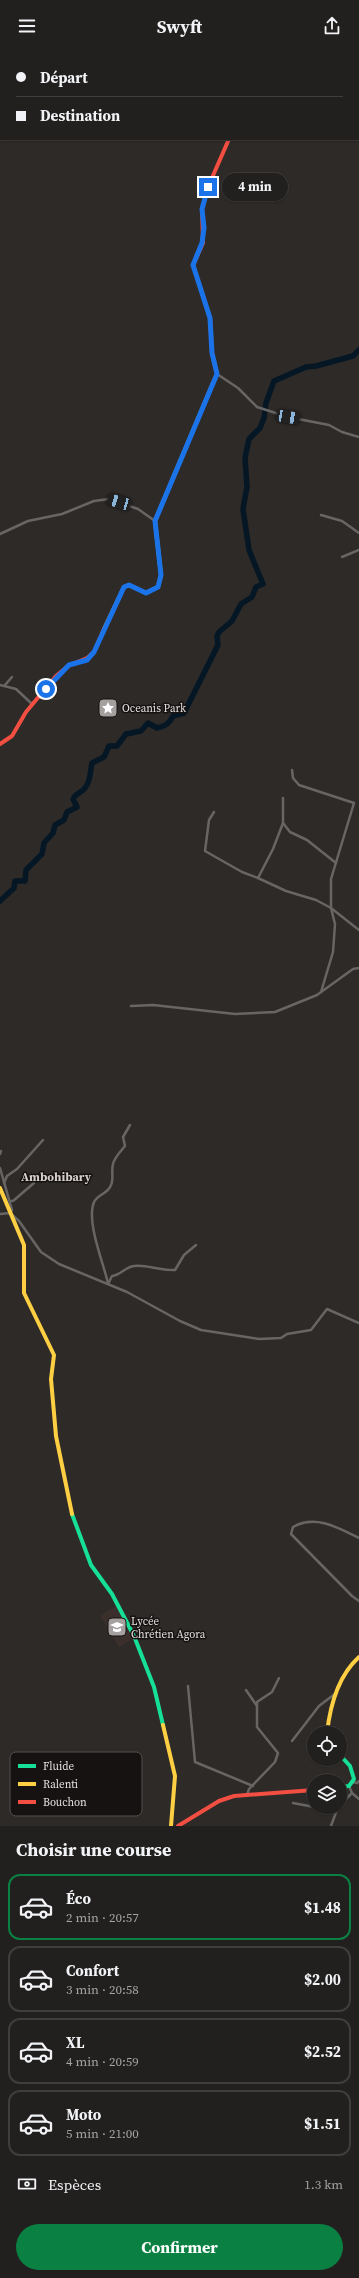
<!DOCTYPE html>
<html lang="fr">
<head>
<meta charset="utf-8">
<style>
	body { margin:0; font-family:"Source Serif 4",serif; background:#2a2827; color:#f1f3f6; height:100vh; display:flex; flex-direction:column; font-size:15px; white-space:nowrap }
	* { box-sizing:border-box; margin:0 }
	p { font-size:13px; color:#a2a3a4 }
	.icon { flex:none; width:22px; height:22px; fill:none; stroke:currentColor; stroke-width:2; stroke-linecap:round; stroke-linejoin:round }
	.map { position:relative; height:1774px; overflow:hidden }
	.drawer { display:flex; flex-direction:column; background:#22201e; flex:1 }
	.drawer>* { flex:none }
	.top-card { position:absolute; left:0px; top:0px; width:359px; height:88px; box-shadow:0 1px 3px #0004,0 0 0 1px #3f3e3c; display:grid; align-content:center; height:88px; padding:0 16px; background:#22201e }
	.buttons { position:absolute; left:307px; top:1674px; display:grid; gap:8px }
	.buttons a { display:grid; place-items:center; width:40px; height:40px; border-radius:50%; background:#22201e; box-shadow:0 1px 3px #0004,0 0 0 1px #3f3e3c; font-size:20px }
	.end { position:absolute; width:18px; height:18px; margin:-9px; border:5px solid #1a73e8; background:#fff; box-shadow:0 0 0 2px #fff }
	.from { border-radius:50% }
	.bubble { position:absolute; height:28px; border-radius:14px; background:#22201e; box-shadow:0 1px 3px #0004,0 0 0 1px #3f3e3c; font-size:13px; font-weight:700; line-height:28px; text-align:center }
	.car { position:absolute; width:12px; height:24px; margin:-12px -6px; border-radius:5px; box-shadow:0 0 3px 1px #0007; background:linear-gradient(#222 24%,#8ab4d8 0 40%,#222 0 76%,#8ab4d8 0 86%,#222 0) }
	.top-card b { display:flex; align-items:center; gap:14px; height:38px; font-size:15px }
	.top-card b+b { border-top:1px solid #3f3e3c }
	.top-card i { width:10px; height:10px; background:#f1f3f6 }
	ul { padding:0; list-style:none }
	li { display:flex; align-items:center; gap:12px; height:66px; margin:0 8px 6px; padding:0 8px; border:2px solid #3f3e3c; border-radius:12px }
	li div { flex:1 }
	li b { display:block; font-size:15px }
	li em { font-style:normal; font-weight:700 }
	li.current { border-color:#0b8043 }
	li>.icon { width:36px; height:36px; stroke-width:1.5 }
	h2 { padding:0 16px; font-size:18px; line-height:48px }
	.pay { display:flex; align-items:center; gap:10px; height:44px; padding:0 16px; font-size:15px }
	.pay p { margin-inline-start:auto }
	.button { display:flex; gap:8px; margin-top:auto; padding:8px 16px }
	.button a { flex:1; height:46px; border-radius:24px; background:#0b8043; color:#fff; font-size:16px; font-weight:700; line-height:46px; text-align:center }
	header { display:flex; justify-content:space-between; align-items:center; height:52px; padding:0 16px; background:#22201e; font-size:18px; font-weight:700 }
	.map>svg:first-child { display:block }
	.built { fill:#3b2f2c }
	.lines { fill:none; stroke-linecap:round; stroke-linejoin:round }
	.river { stroke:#051725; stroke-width:5.5 }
	.street { stroke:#686665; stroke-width:2.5 }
	.fast { stroke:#16e098; stroke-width:4 }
	.slow { stroke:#ffcf43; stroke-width:4 }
	.jam { stroke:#f24e42; stroke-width:4 }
	.route { stroke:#1a73e8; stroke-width:5 }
	.labels { text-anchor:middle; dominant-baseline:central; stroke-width:3; stroke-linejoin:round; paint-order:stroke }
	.poi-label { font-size:11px; fill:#e4e0df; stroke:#151211; text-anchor:start }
	.neighbourhood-label { font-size:12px; font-weight:bold; fill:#d7cfcd; stroke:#151211 }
	.key { fill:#151211; stroke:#53504f; stroke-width:1 }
	.key-label { font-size:11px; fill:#e4e0df }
</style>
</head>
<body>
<header><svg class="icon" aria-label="menu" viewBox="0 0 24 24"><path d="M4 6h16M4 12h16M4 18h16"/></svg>Swyft<svg class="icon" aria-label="share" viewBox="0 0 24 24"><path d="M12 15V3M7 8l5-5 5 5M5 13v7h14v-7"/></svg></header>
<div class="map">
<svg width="359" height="1774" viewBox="0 0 359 1774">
	<rect width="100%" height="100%" fill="#2d2a28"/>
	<!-- built -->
	<path class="built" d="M 116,1554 L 134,1586 L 119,1595 L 100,1564 Z"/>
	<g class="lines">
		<!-- river -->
		<path class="river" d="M 0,849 L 14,836 L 15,829 L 25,829 L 26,818 L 42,802 L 44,791 L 53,781 L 55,773 L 64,768 L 67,760 L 77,755 L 73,747 C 76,741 81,741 85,736 C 91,729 90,719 92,711 L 104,705 L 109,694 L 117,694 L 126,682 L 141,679 L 148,671 L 157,676 C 165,674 169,672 173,664 L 184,661 L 218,593 L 217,584 L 219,580 L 232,569 L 241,552 L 252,545 L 256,535 L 263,532 L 249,498 L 243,457 L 247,435 L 245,406 L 249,387 L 260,376 L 264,366 L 266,351 L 274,329 L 306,315 L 316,314 L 353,304 L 359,298"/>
		<!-- street -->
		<g class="street">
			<path d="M 89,0 L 91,1"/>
			<path d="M 156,0 L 156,1"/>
			<path d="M 238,1 L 239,0"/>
			<path d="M 217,322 L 238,336 L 257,355 L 288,365 L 329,373 L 342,380 L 359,385"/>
			<path d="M 321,463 L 342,469 L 359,481"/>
			<path d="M 0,482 L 28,469 L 62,462 L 94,449 L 109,447 L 138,457 L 155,469"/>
			<path d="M 342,505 L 359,498"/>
			<path d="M 0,633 L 16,637 L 32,652"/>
			<path d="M 5,633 L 12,625"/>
			<path d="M 292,718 L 293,726 L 299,733 L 354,751 L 331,827 L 331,856 L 335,872 L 333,900 L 321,940"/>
			<path d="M 283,746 L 283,771 L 290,780 L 307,788 L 336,811"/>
			<path d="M 214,760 L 209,768 L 205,799 L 242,820 L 258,826 L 273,797 L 283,771"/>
			<path d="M 258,826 L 286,839 L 316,848 L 331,856 L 359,878"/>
			<path d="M 131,954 L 153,953 L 235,962 L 275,960 L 317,943 L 353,917 L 359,916"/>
			<path d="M 0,1102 L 1,1099"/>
			<path d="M 0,1116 L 12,1158 L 10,1161"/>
			<path d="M 4,1131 L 7,1124 L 17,1117 L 43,1088"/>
			<path d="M 10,1149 L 13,1149 L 34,1131"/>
			<path d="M 0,1162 L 10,1161 L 19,1169 L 41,1200 L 59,1212 L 127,1240 L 180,1269 L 201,1278 L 259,1287 L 281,1286 L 287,1282 L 311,1278 L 327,1257 L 359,1271"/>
			<path d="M 108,1231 C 103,1210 86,1169 94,1150 C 98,1142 108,1142 111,1133 C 114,1127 111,1119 113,1112 C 114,1106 121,1099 125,1094 L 123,1085 L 130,1073"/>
			<path d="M 108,1232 L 112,1224 C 121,1223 125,1215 134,1214 C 145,1212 161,1219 175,1218 L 184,1203 L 196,1193"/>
			<path d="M 359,1486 C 339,1476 315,1462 293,1475 L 291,1482 L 352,1544 L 359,1549"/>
			<path d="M 188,1634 L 195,1710 L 253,1734"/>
			<path d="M 246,1638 L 257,1654 L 257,1675 L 278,1701 L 275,1710 L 249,1737 L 247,1743"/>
			<path d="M 257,1654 L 257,1650 L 272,1640 L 279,1626"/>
			<path d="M 292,1689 L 319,1654 L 336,1641"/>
			<path d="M 352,1730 L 357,1731 L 359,1729"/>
			<path d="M 349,1734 L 352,1741 L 359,1747"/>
			<path d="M 293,1751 L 314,1755"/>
			<path d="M 340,1753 L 352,1741"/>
			<path d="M 315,1755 L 336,1756"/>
			<path d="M 331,1774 L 338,1755"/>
		</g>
		<!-- fast -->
		<g class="fast">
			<path d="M 72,1462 L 91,1513 L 112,1542 L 134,1584 L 154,1635 L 163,1673"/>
			<path d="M 340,1703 L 350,1714 L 354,1727 L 349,1734 L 340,1735"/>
		</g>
		<!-- slow -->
		<g class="slow">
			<path d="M 104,577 L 124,535 L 129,533 L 146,541 L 158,535 L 161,523 L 155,469 L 213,331"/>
			<path d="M 0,1136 L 24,1193 L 24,1241 L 54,1303 L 51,1327 L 56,1384 L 72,1462"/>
			<path d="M 163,1673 L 175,1724 L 171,1774"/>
			<path d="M 327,1681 C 330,1654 338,1624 359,1605"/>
		</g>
		<!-- jam -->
		<g class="jam">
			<path d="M 213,331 L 217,322 L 212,301 L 210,266 L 193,213 L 203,191 L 202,157 L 208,135 L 229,87"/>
			<path d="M 0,692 L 12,684 L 26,660 L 56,624 L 68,614 L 87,606 L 94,600 L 104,577"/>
			<path d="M 178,1774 L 219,1749 L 234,1744 L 314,1738"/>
		</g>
	</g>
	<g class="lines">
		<!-- route -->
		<path class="route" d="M 46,637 L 69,613 L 87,608 L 94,600 L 124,535 L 129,533 L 146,541 L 158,535 L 161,523 L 155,469 L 217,322 L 212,301 L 210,266 L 193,213 L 202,191 L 204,176 L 202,157 L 208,135"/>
	</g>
	<!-- icons -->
	<defs>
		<symbol id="sight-square" viewBox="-11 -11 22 22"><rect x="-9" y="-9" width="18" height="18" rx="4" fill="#a4a09f" stroke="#151211"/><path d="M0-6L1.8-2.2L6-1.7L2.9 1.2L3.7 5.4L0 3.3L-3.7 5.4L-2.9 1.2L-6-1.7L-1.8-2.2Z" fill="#fff"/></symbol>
		<symbol id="school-square" viewBox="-11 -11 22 22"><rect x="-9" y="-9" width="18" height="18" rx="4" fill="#a4a09f" stroke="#151211"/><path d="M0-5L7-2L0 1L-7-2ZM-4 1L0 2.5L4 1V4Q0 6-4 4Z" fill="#fff"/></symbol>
	</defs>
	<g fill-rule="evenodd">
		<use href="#sight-square" x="97" y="645" width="22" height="22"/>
		<use href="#school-square" x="106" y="1564" width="22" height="22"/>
	</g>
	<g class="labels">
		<!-- poi labels -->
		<g class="poi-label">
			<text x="122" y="656">Oceanis Park</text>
			<text x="131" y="1569">Lycée<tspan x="131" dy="13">Chrétien Agora</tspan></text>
		</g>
		<!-- neighbourhood labels -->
		<g class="neighbourhood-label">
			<text x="56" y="1125">Ambohibary</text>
		</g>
	</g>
	<!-- legend -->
	<rect x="10" y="1700" width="132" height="64" rx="6" class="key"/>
	<rect x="18" y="1712" width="18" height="4" fill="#16e098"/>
	<rect x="18" y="1730" width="18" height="4" fill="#ffcf43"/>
	<rect x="18" y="1748" width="18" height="4" fill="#f24e42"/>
	<g class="key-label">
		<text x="43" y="1718">Fluide</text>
		<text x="43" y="1736">Ralenti</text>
		<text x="43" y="1754">Bouchon</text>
	</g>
</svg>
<div class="buttons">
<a><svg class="icon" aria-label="locate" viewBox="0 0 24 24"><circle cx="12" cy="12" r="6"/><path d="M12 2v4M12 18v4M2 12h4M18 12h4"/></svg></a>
<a><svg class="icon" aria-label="layers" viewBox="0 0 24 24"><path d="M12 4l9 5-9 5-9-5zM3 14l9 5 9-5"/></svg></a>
</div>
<i class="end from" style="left:46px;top:637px"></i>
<i class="end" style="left:208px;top:135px"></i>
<div class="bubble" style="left:222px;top:121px;width:66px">4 min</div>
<i class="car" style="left:288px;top:365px;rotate:99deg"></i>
<i class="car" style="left:119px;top:450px;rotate:286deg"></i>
<div class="top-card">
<b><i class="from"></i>Départ</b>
<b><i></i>Destination</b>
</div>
</div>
<section class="drawer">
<h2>Choisir une course</h2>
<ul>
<li class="current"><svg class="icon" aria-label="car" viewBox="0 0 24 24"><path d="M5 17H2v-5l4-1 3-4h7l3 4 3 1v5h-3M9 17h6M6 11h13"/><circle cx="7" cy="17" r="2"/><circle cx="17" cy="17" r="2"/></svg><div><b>Éco</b><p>2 min · 20:57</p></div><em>$1.48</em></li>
<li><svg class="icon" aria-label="car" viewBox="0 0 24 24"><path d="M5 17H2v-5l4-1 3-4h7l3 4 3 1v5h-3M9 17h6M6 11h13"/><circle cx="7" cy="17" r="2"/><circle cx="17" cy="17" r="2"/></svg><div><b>Confort</b><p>3 min · 20:58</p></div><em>$2.00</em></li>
<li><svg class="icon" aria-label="car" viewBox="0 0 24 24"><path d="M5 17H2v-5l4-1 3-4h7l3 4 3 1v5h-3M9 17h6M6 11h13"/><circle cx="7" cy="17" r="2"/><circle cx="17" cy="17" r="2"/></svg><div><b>XL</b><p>4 min · 20:59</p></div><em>$2.52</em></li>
<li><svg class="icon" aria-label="car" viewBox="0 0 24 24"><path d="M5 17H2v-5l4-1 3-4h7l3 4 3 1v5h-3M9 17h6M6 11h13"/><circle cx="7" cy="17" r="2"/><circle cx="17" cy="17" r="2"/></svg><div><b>Moto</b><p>5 min · 21:00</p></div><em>$1.51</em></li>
</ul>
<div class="pay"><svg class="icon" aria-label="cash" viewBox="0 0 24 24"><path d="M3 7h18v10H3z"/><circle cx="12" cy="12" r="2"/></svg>Espèces<p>1.3 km</p></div>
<div class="button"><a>Confirmer</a></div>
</section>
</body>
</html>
